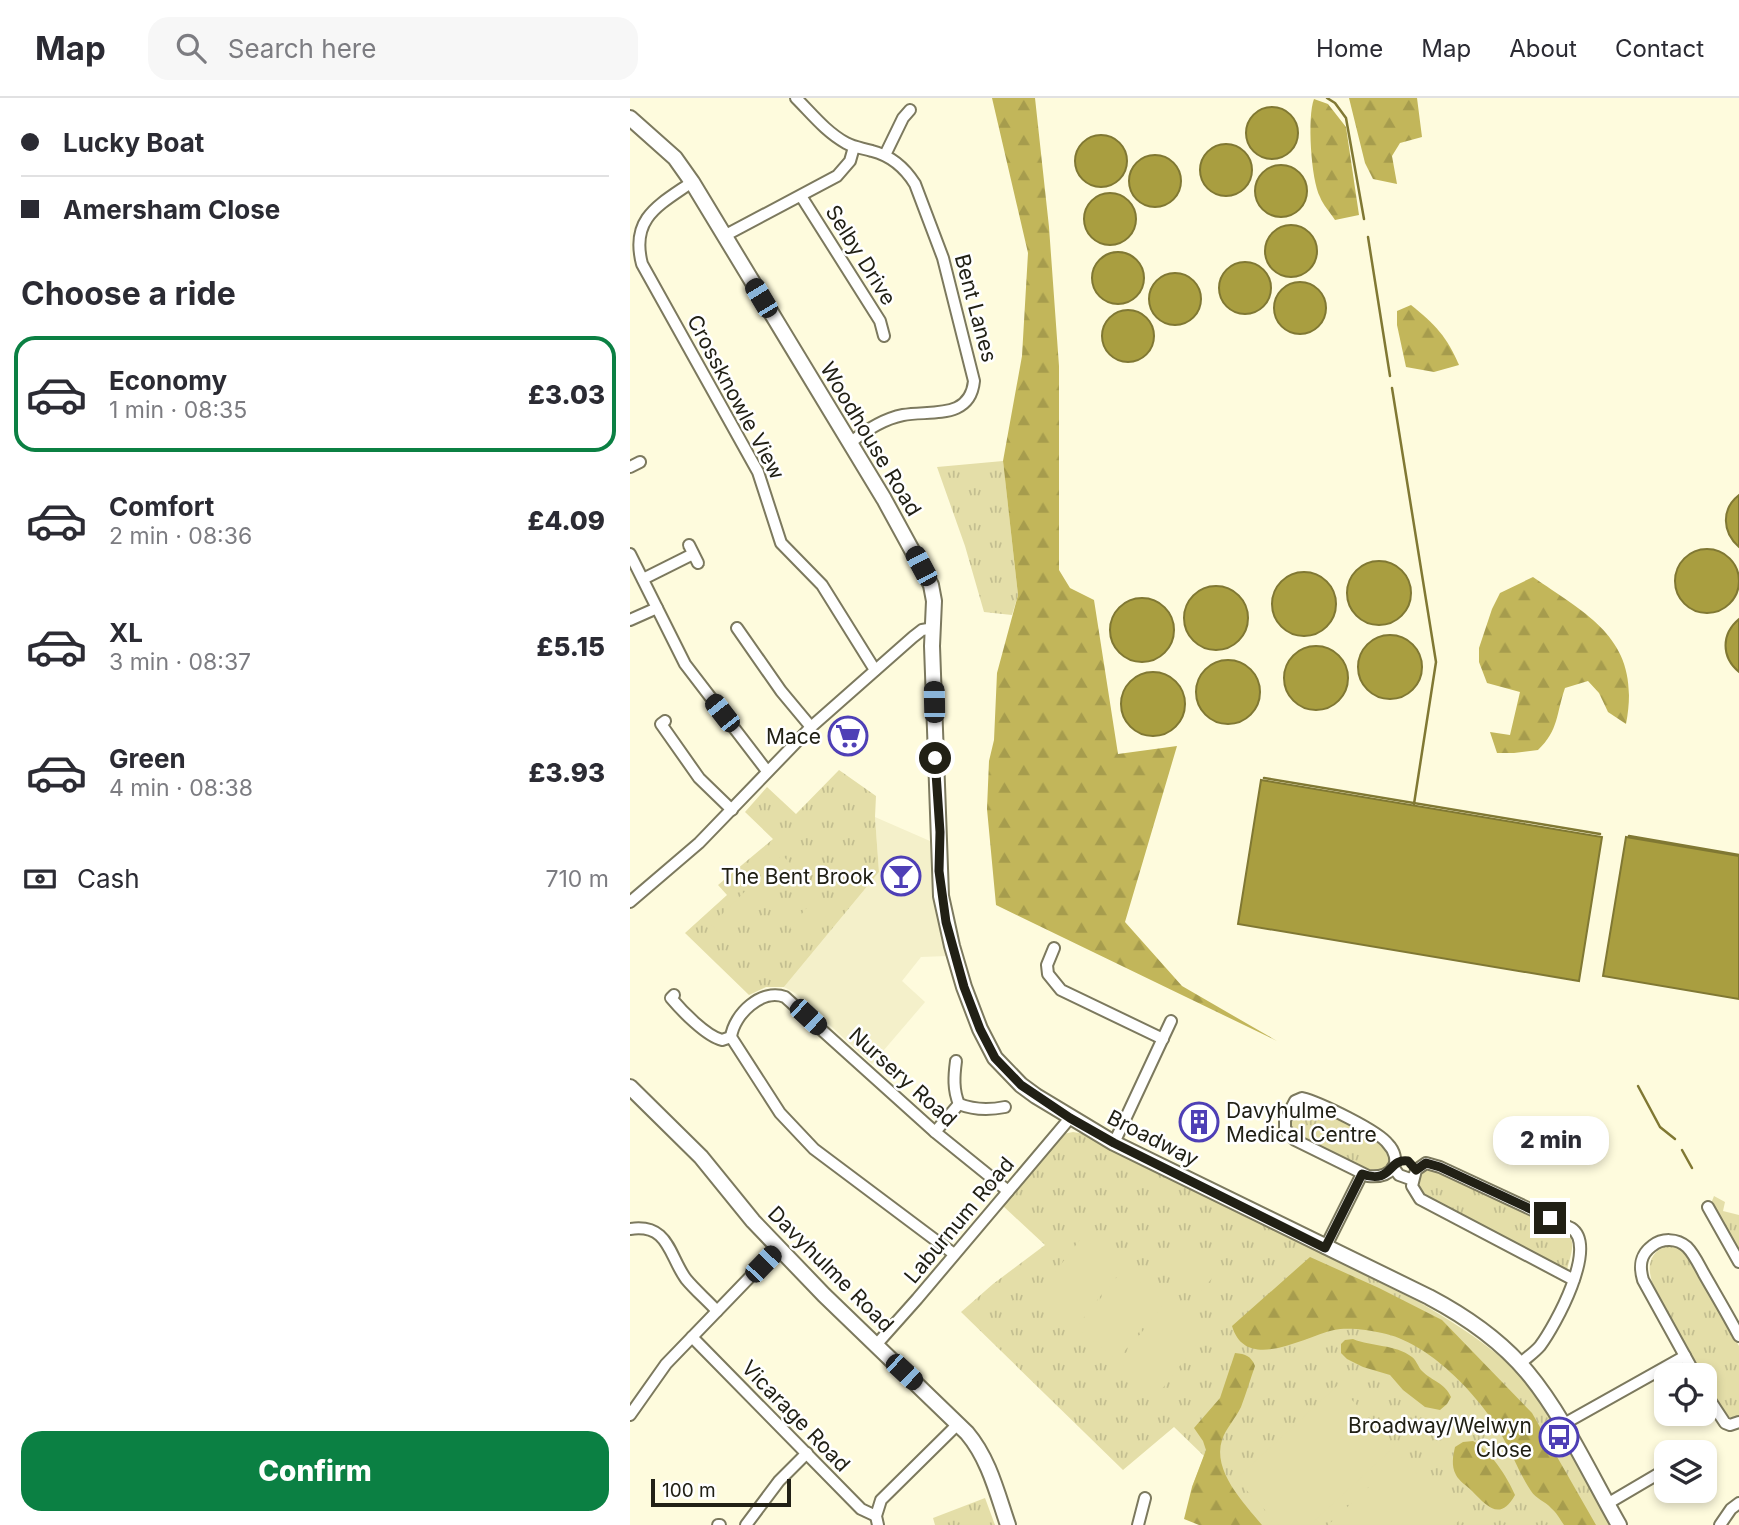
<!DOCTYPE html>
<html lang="en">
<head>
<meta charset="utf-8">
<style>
	body { margin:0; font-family:Inter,sans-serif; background:#f7f7f7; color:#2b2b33; height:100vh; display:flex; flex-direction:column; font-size:26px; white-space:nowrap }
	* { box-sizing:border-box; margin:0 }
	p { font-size:23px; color:#7c7c81 }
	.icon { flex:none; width:38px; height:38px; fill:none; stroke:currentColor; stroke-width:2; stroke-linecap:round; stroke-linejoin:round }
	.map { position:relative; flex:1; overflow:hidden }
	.details { display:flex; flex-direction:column; background:#fff; width:630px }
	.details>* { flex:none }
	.top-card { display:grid; align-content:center; height:154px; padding:0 21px; background:#fff }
	.buttons { position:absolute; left:1024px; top:1265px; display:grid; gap:14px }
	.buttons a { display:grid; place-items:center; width:63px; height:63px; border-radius:14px; background:#fff; box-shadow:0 4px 10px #0003; font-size:35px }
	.scale { position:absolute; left:21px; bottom:18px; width:140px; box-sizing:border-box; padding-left:7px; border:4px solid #212015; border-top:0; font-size:19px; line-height:24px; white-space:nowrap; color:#212015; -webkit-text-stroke:5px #fff; paint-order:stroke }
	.end { position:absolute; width:32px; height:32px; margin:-16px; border:9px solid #212015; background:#fff; box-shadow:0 0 0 4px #fff }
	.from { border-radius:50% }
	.bubble { position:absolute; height:49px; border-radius:21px; background:#fff; box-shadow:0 4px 10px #0003; font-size:23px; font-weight:800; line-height:49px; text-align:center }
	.car { position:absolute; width:21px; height:42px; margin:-21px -10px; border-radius:9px; box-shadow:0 0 5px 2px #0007; background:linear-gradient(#222 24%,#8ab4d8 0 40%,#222 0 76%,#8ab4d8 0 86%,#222 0) }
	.top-card b { display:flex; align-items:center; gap:24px; height:66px; font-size:26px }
	.top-card b+b { border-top:2px solid #e1e1e2 }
	.top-card i { width:18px; height:18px; background:#2b2b33 }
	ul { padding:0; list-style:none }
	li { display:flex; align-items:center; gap:21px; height:116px; margin:0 14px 10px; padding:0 7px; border:4px solid transparent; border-radius:21px }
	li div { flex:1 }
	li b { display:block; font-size:26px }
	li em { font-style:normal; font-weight:800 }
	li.current { border-color:#0b8043 }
	li>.icon { width:63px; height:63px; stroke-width:1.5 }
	h2 { padding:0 21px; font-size:32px; line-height:84px }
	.pay { display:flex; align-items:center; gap:18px; height:77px; padding:0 21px; font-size:26px }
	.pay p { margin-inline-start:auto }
	.cta { display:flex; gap:14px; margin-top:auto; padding:14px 21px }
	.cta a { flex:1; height:80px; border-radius:21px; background:#0b8043; color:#fff; font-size:28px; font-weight:800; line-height:80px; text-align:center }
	header { display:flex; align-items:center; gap:42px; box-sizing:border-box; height:98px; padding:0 35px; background:#fff; border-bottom:2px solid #e1e1e2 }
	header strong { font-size:33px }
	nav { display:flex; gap:38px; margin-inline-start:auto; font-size:24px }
	.search { width:490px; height:63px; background:#f7f7f7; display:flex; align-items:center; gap:18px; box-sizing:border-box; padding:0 24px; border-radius:21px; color:#7c7c81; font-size:26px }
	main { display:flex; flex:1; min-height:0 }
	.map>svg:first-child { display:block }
	.built { fill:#f4f0ca }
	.grass { fill:url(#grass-tufts) }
	.forest { fill:url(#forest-firs) }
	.garden { fill:#e4dea8 }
	.water { fill:#a99e40; stroke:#807833; stroke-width:2 }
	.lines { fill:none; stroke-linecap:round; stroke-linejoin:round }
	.stream { stroke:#807833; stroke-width:2.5 }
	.minor-casing { stroke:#7c795e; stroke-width:14 }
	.tertiary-casing { stroke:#7c795e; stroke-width:18 }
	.minor { stroke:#fff; stroke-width:10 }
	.tertiary { stroke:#fff; stroke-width:14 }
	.route { stroke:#212015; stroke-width:9 }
	.labels { text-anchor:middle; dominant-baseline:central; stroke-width:5; stroke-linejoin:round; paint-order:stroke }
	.street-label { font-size:21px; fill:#212015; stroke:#fff }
	.poi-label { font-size:21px; fill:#212015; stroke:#fff; text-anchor:end }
</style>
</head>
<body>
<header>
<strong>Map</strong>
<div class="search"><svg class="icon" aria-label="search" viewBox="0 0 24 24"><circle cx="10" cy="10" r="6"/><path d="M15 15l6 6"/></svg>Search here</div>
<nav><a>Home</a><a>Map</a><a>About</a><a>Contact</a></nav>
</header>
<main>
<section class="details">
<div class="top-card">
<b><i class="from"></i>Lucky Boat</b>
<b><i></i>Amersham Close</b>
</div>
<h2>Choose a ride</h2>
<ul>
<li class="current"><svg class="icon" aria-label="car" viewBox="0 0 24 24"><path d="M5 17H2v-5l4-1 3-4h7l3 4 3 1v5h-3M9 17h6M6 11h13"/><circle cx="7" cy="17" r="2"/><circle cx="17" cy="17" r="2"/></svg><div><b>Economy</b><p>1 min · 08:35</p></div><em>£3.03</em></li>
<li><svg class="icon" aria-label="car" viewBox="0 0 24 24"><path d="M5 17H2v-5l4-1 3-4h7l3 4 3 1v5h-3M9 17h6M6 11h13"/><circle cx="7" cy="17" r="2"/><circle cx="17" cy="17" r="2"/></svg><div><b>Comfort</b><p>2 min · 08:36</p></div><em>£4.09</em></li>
<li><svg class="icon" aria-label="car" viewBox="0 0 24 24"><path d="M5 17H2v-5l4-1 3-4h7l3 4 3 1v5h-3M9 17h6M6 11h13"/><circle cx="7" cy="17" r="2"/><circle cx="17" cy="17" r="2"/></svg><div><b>XL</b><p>3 min · 08:37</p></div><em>£5.15</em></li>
<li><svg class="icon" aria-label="car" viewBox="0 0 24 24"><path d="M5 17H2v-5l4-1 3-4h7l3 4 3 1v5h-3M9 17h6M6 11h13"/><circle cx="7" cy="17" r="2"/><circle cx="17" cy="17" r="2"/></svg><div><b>Green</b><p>4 min · 08:38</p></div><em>£3.93</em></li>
</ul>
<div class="pay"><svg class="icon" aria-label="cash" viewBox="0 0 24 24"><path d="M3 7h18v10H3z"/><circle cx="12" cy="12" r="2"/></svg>Cash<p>710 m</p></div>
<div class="cta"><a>Confirm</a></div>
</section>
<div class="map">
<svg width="1109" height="1427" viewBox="0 0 1109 1427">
	<defs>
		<pattern id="grass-tufts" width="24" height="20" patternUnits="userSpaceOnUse" patternTransform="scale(1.75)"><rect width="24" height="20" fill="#e4dea8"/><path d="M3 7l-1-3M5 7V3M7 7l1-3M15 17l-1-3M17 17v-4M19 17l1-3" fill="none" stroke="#c3be90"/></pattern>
		<pattern id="forest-firs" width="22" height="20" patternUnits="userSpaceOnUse" patternTransform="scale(1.75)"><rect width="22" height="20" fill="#c2b65a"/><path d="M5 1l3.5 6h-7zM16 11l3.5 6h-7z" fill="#a69c4d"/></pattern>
	</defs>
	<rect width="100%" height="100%" fill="#fefbdd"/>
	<!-- built -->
	<path class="built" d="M 245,719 L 300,743 L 304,794 L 317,858 L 291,859 L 272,883 L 295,904 L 242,966 L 165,895 L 154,889 L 249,774 Z"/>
	<!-- grass -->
	<g class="grass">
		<path d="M 373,363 L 388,497 L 382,517 L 354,514 L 335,448 L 307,369 Z"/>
		<path d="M 209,672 L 246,698 L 245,719 L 249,774 L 154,889 L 136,889 L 119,897 L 55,835 L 97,797 L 88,787 L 143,741 L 115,714 L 137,689 L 166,716 Z"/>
		<path d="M 675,1004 L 746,1038 L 755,1047 L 761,1061 L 756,1071 L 743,1075 L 666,1038 C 663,1034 660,1032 659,1028 C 658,1019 669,1007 675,1004 Z"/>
		<path d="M 443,1034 L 455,1036 L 789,1204 C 818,1221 847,1239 873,1261 C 920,1303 950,1373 980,1427 L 626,1427 L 599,1405 L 562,1389 L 574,1358 L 544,1329 L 493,1372 L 331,1214 L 363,1186 L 415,1147 L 372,1107 L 433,1036 Z"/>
		<path d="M 797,1067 L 935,1132 C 948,1143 940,1158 937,1172 L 799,1102 L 787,1091 L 786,1077 Z"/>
		<path d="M 1084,1098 L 1095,1104 L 1093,1113 L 1109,1117 L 1109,1156 L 1084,1110 L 1082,1103 Z"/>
		<path d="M 1036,1148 L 1052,1150 L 1058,1158 L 1109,1248 L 1109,1318 L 1105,1321 L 1097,1318 L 1093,1313 L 1023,1187 C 1017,1169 1018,1156 1036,1148 Z"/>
		<path d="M 355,1400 L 365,1427 L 305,1427 L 303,1420 Z"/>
	</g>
	<!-- forest -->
	<g class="forest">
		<path d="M 362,0 L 405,0 L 419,129 L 429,268 L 429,472 L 440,490 L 464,502 L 488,656 L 547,648 L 495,824 L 552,888 L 647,943 L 366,807 L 357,711 L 359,663 L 364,642 L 367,575 L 388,497 L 373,363 L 392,258 L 398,155 Z"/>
		<path d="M 719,0 L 787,0 L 792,39 L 770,45 L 762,58 L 767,86 L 743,81 L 735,65 Z"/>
		<path d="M 684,1 L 698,6 L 716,29 L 729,117 L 705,122 C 700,114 693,107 690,99 C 681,82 677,18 684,1 Z"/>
		<path d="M 781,207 C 805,226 817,239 829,267 L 804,274 L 776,269 L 767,227 L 767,213 Z"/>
		<path d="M 903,479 C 961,519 1012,543 996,626 L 978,614 L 969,595 L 958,583 L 935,590 C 926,616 929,632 908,652 L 884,655 L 867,655 L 860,634 L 880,637 L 890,594 L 857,585 L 849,564 L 849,550 L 862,511 L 870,495 Z"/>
		<path d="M 680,1159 L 749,1190 L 812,1222 L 902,1315 L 966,1427 L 934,1427 C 930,1421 926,1414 921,1410 C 915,1403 906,1401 901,1393 C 889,1375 882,1355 871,1336 C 848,1296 798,1244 752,1235 C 739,1232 717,1229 704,1232 C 673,1239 616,1275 602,1228 Z"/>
		<path d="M 723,1241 C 742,1249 765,1246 782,1259 C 787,1263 788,1269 792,1273 C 802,1283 815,1285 821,1299 L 817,1306 L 810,1312 L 795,1309 L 773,1292 L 760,1277 L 733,1269 L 717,1261 L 711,1255 L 711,1246 L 715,1242 Z"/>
		<path d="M 605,1255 C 616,1256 621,1258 625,1268 C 620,1282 616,1296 611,1309 C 606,1320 596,1330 592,1342 C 582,1373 614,1405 632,1427 L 569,1427 L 554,1421 L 562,1389 L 576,1352 L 573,1343 L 564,1330 L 590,1300 Z"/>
		<path d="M 843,1343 C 860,1352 878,1380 885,1397 C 870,1424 857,1408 842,1393 C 837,1388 829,1383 826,1377 C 821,1368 823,1358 825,1349 L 833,1344 Z"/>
	</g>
	<!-- garden -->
	<g class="garden">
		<path d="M 152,757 L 160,765 L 90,835 L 81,827 Z"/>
		<path d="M 185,800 L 200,813 L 175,843 L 160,830 Z"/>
		<path d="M 452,1139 L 492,1170 L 446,1230 L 406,1199 Z"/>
		<path d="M 555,1152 L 585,1177 L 571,1193 L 541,1167 Z"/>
		<path d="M 493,1171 L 533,1202 L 488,1262 L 447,1231 Z"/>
		<path d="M 535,1204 L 575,1235 L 529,1295 L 489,1264 Z"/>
		<path d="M 708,1287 L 765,1348 L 680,1427 L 649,1427 L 606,1381 Z"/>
		<path d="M 771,1359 L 830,1422 L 824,1427 L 698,1427 Z"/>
	</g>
	<!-- water -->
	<g class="water">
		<circle cx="642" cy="35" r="26"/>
		<circle cx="471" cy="63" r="26"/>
		<circle cx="596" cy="72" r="26"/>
		<circle cx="525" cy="83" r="26"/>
		<circle cx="651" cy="93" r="26"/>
		<circle cx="480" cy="121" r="26"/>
		<circle cx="661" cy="153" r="26"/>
		<circle cx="488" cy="180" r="26"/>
		<circle cx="615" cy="190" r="26"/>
		<circle cx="545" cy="201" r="26"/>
		<circle cx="670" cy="210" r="26"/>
		<circle cx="498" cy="238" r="26"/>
		<path d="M 1109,397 L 1109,449 C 1092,434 1091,411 1109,397 Z"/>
		<circle cx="1077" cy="483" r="32"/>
		<circle cx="749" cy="495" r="32"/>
		<circle cx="674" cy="506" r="32"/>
		<circle cx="586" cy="520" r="32"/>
		<circle cx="512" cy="532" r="32"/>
		<path d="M 1109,521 L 1109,574 C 1091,559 1091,536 1109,521 Z"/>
		<circle cx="760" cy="569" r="32"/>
		<circle cx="686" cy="580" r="32"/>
		<circle cx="598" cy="594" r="32"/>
		<circle cx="523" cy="606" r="32"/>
		<path d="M 631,682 L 972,739 L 949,883 L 608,826 Z"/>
		<path d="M 996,739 L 1109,758 L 1109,901 L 973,878 Z"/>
	</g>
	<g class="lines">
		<!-- stream -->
		<g class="stream">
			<path d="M 697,0 L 705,5 L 716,20 L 734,121"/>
			<path d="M 738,139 L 760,278"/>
			<path d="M 762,290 L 806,564 L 784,706"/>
			<path d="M 634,680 L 970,736"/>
			<path d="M 999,738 L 1109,757"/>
			<path d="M 1008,988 L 1030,1029 L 1045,1041"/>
			<path d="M 1052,1052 L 1062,1070"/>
		</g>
		<defs>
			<g id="minor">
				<path d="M 166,0 C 182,16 196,34 216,45 C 225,50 233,50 242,53 C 262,58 275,70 285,86 L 313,160 L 344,283 C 340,322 301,312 273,317 C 253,321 236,332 220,345"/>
				<path d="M 255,57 L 273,20 L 280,12"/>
				<path d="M 62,84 C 29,107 0,120 12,166 L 128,374 L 151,445 L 192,487 L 245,572"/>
				<path d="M 171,98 L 250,223 L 254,238"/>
				<path d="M 94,138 L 207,78 L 220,63 L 224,49"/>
				<path d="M 0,369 L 10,364"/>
				<path d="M 59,447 L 68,465"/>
				<path d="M 0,456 L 55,566 L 137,673"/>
				<path d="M 13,481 L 63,456"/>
				<path d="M 0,522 L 27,510"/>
				<path d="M 107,530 L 151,593 L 181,629"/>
				<path d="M 35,623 L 31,626 L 69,680 L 102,712"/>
				<path d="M 0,804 L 69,745 L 181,629 L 283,539 L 292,532 L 304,530"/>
				<path d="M 424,850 L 417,867 L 418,876 L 431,892 L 533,941"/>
				<path d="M 44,897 L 41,900 C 52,913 76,938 92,942 L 101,939"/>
				<path d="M 326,963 C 324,978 323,992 329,1006 C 344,1012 360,1012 375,1009"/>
				<path d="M 672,1000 C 689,1004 749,1033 758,1046 C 764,1052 768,1063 763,1070 C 757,1078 747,1079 738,1078 L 665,1042 L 659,1036 L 655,1030 L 655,1022 L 665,1003 Z"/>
				<path d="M 305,1034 L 329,1006"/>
				<path d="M 484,1045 L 541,923"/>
				<path d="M 763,1069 L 769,1077 L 780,1081 L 783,1079"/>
				<path d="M 1078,1109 L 1109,1164"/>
				<path d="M 0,1131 C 39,1125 39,1158 56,1181 C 65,1192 77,1202 87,1213"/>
				<path d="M 695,1150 L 732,1076"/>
				<path d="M 324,1156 L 184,1051 L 150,1015 L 101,939 C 104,916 132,890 155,899 L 305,1034 L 378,1093"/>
				<path d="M 62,1239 L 231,1411 L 246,1418"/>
				<path d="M 246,1247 L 287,1201 L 440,1020"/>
				<path d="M 890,1266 C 896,1260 904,1255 910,1248 C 925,1228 969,1148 941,1130 L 810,1069 L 796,1065 L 786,1072 L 782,1088 L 790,1101 L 944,1182"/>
				<path d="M 1066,1278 L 1013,1182 C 1009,1168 1010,1157 1022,1148 C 1032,1140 1047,1140 1057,1149 C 1064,1156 1069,1167 1074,1176 C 1086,1197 1098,1217 1109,1238"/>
				<path d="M 1074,1293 L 1095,1325 L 1100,1327 L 1109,1324"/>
				<path d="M 0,1317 L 36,1266 L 148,1150"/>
				<path d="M 932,1327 L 1055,1258"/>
				<path d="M 977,1406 L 1028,1376"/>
				<path d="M 88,1427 L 90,1427"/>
				<path d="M 116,1427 L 149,1383 L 177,1355"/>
				<path d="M 248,1427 L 246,1418 L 251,1402 L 328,1326"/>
				<path d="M 508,1427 L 515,1400"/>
				<path d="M 1090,1427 L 1101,1411 L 1109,1405"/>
			</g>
			<g id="tertiary">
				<path d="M 0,20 L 45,60 L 62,84 L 254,401 L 301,487 L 304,503 L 302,548 L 311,798 L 322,848 L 334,889 L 350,931 L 365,960 L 391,987 L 406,998 L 484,1045 L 799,1199 C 835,1218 871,1243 897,1274 C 933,1317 961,1378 989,1427"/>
				<path d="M 0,989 L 71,1059 L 123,1123 L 194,1197 L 337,1335 C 359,1361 367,1395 378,1427"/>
			</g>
		</defs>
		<!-- minor casing -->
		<use href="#minor" class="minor-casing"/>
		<!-- tertiary casing -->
		<use href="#tertiary" class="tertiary-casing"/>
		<!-- minor -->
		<use href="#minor" class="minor"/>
		<!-- tertiary -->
		<use href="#tertiary" class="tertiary"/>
	</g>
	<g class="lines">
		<!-- route -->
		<path class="route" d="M 305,660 L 310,734 L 309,773 L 316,824 L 334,889 L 350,931 L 365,960 L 391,987 L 440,1020 L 484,1045 L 695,1150 L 732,1076 C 762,1087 758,1060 778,1063 L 786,1072 L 796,1065 L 810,1069 L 920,1120"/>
	</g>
	<!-- icons -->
	<defs>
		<symbol id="supermarket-ring" viewBox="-11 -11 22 22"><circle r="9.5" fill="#fff" stroke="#4e3fb6" stroke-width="1.5"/><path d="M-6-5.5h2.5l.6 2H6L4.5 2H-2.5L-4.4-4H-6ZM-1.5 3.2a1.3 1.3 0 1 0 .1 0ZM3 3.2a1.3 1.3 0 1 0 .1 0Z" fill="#4e3fb6"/></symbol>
		<symbol id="bar-ring" viewBox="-11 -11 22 22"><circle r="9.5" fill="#fff" stroke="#4e3fb6" stroke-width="1.5"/><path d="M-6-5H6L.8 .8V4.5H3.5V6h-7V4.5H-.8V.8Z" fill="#4e3fb6"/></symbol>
		<symbol id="building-ring" viewBox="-11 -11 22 22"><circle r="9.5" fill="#fff" stroke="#4e3fb6" stroke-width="1.5"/><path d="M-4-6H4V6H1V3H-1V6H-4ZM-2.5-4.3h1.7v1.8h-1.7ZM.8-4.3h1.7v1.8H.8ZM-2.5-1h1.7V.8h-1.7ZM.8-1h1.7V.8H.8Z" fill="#4e3fb6"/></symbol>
		<symbol id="bus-ring" viewBox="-11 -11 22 22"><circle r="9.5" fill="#fff" stroke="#4e3fb6" stroke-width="1.5"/><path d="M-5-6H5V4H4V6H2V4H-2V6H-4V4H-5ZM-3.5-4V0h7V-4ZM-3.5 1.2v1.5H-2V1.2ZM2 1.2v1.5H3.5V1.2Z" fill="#4e3fb6"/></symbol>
	</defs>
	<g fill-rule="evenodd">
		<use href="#supermarket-ring" x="196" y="616" width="44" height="44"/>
		<use href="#bar-ring" x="249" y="756" width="44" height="44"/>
		<use href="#building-ring" x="547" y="1002" width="44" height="44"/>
		<use href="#bus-ring" x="907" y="1317" width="44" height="44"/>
	</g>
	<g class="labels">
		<!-- street labels -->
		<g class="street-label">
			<text transform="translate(231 157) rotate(58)">Selby Drive</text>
			<text transform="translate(346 210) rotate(75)">Bent Lanes</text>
			<text transform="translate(106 299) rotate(62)">Crossknowle View</text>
			<text transform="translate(241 341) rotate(59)">Woodhouse Road</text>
			<text transform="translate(273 979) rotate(42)">Nursery Road</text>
			<text transform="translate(523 1040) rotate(27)">Broadway</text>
			<text transform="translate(329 1122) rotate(-50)">Laburnum Road</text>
			<text transform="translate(201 1171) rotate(45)">Davyhulme Road</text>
			<text transform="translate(166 1318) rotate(46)">Vicarage Road</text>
		</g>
		<!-- poi labels -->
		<g class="poi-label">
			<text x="191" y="638">Mace</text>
			<text x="244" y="778">The Bent Brook</text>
			<text x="596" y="1012" text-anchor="start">Davyhulme<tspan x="596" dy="24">Medical Centre</tspan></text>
			<text x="902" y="1327">Broadway/Welwyn<tspan x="902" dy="24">Close</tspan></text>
		</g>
	</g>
</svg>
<div class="buttons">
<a><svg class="icon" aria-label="locate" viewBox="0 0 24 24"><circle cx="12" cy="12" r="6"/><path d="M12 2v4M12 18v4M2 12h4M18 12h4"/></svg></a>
<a><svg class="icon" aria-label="layers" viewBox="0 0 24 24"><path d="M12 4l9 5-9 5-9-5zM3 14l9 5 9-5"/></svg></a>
</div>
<div class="scale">100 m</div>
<i class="end from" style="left:305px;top:660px"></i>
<i class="end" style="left:920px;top:1120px"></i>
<div class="bubble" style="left:863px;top:1018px;width:116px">2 min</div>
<i class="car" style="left:131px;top:200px;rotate:329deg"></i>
<i class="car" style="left:291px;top:468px;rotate:332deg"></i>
<i class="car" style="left:304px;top:604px;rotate:359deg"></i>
<i class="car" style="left:92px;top:615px;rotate:322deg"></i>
<i class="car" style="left:178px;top:919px;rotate:133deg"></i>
<i class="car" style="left:133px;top:1166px;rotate:44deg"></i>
<i class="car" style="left:274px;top:1274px;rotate:133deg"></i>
</div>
</main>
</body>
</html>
